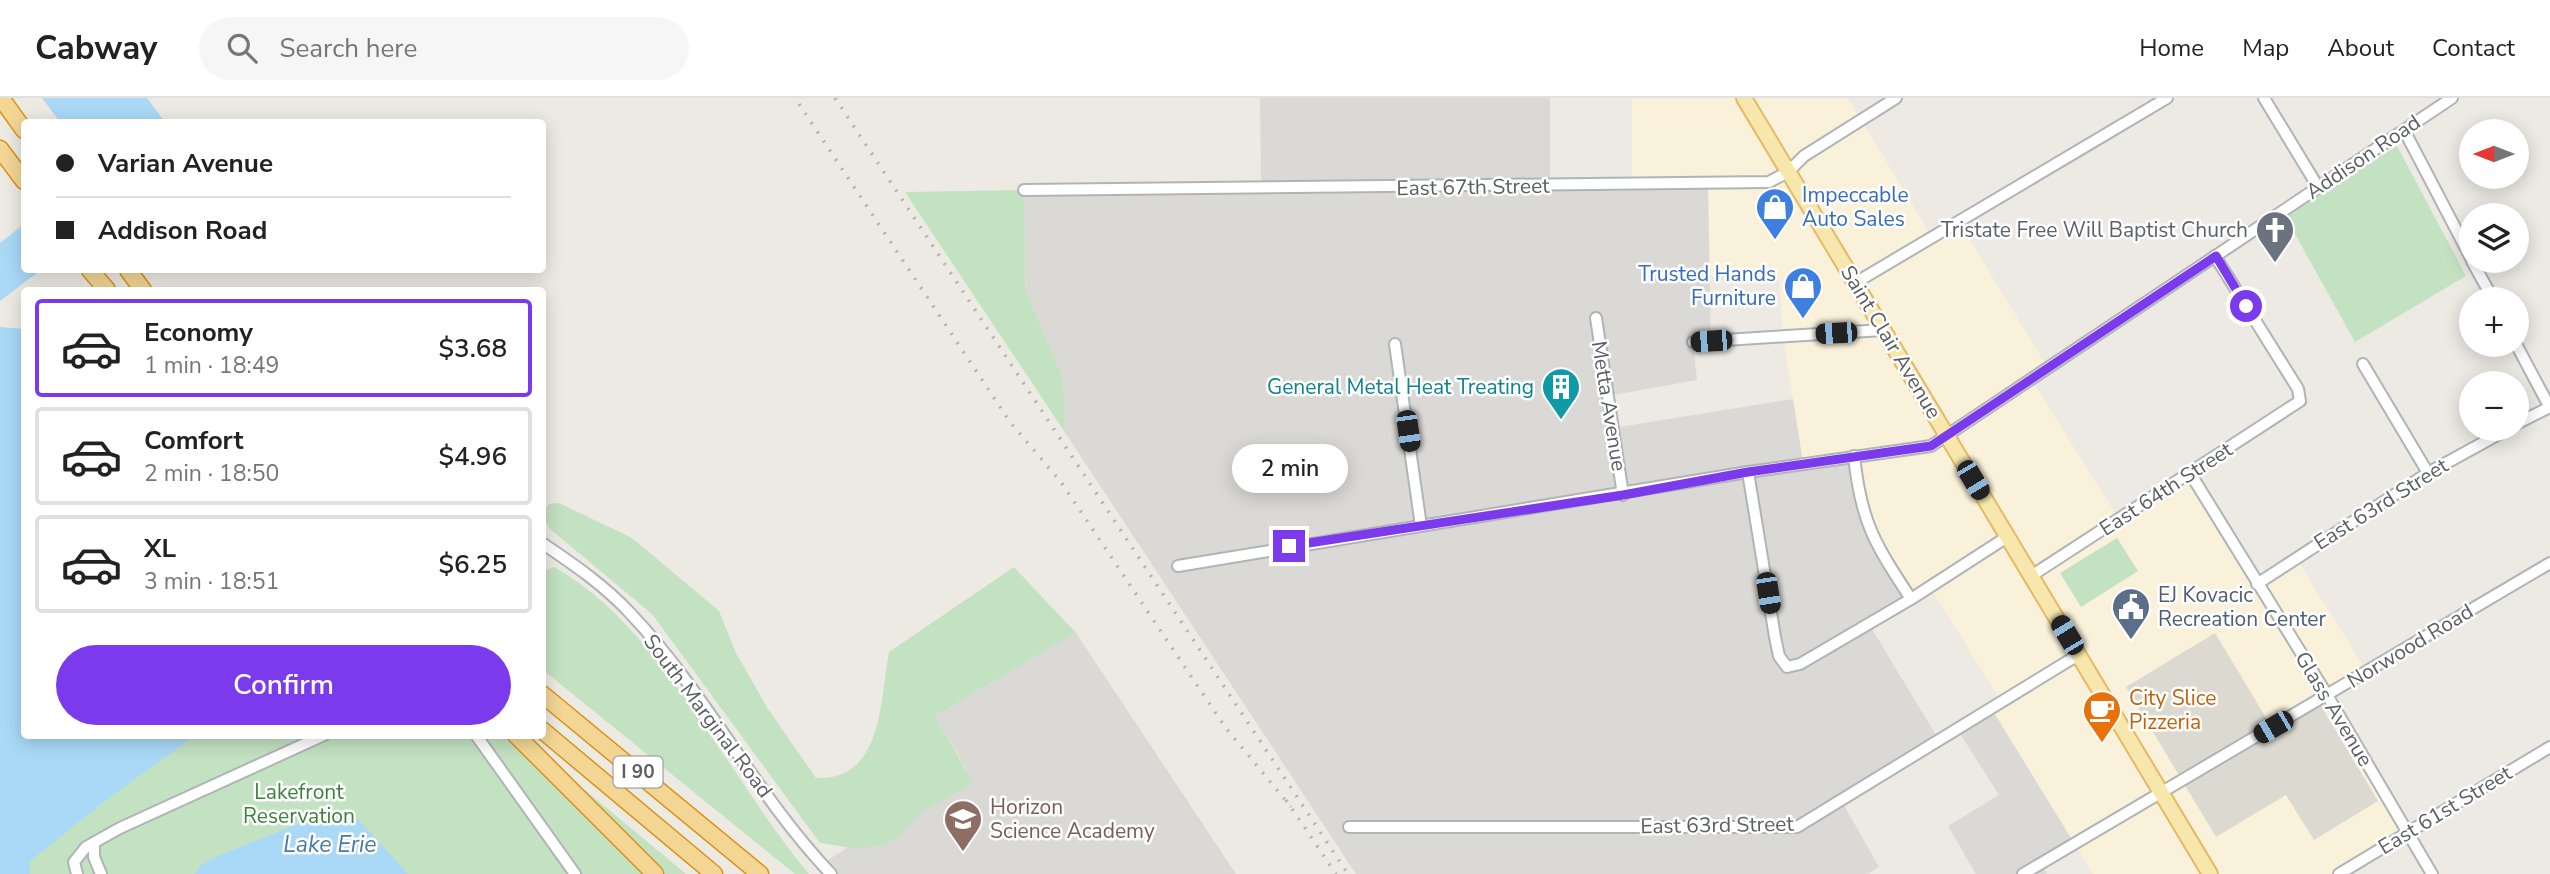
<!DOCTYPE html>
<html lang="en">
<head>
<meta charset="utf-8">
<style>
	body { margin:0; font-family:"Nunito Sans",sans-serif; background:#f6f6f6; color:#222; height:100vh; display:flex; flex-direction:column; font-size:26px; white-space:nowrap }
	* { box-sizing:border-box; margin:0 }
	p { font-size:23px; color:#767676 }
	.icon { flex:none; width:38px; height:38px; fill:none; stroke:currentColor; stroke-width:2; stroke-linecap:round; stroke-linejoin:round }
	.map { position:relative; flex:1; overflow:hidden }
	.panel { position:absolute; left:21px; top:189px; width:525px; height:452px; display:flex; flex-direction:column; background:#fff; border-radius:7px; box-shadow:0 4px 18px #0003 }
	.panel>* { flex:none }
	.top-card { position:absolute; left:21px; top:21px; width:525px; height:154px; border-radius:7px; box-shadow:0 4px 18px #0003; display:grid; align-content:center; height:154px; padding:0 35px; background:#fff }
	.needle { width:46px; rotate:270deg }
	.tools { position:absolute; left:2459px; top:21px; display:grid; gap:14px }
	.tools a { display:grid; place-items:center; width:70px; height:70px; border-radius:50%; background:#fff; box-shadow:0 4px 18px #0003; font-size:35px }
	.end { position:absolute; width:32px; height:32px; margin:-16px; border:9px solid #7c3aed; background:#fff; box-shadow:0 0 0 4px #fff }
	.from { border-radius:50% }
	.bubble { position:absolute; height:49px; border-radius:24px; background:#fff; box-shadow:0 4px 18px #0003; font-size:23px; font-weight:600; line-height:49px; text-align:center }
	.car { position:absolute; width:21px; height:42px; margin:-21px -10px; border-radius:9px; box-shadow:0 0 5px 2px #0007; background:linear-gradient(#222 24%,#8ab4d8 0 40%,#222 0 76%,#8ab4d8 0 86%,#222 0) }
	.top-card b { display:flex; align-items:center; gap:24px; height:66px; font-size:26px }
	.top-card b+b { border-top:2px solid #e0e0e0 }
	.top-card i { width:18px; height:18px; background:#222 }
	ul { padding:12px 0 0; list-style:none }
	li { display:flex; align-items:center; gap:21px; height:98px; margin:0 14px 10px; padding:0 21px; border:4px solid #e0e0e0; border-radius:7px }
	li div { flex:1 }
	li b { display:block; font-size:26px }
	li em { font-style:normal; font-weight:600 }
	li.active { border-color:#7c3aed }
	li>.icon { width:63px; height:63px; stroke-width:1.5 }
	.primary-button { display:flex; gap:14px; margin-top:auto; padding:14px 35px }
	.primary-button a { flex:1; height:80px; border-radius:42px; background:#7c3aed; color:#fff; font-size:28px; font-weight:600; line-height:80px; text-align:center }
	header { display:flex; align-items:center; gap:42px; box-sizing:border-box; height:98px; padding:0 35px; background:#fff; border-bottom:2px solid #e0e0e0 }
	header strong { font-size:33px }
	nav { display:flex; gap:38px; margin-inline-start:auto; font-size:24px }
	.search { width:490px; height:63px; background:#f6f6f6; display:flex; align-items:center; gap:18px; box-sizing:border-box; padding:0 24px; border-radius:38px; color:#767676; font-size:26px }
	.map>svg:first-child { display:block }
	.commercial { fill:#faf1da }
	.industrial { fill:#dbd9d5 }
	.education { fill:#dcd9d1 }
	.green { fill:#c3e2c2 }
	.water { fill:#a9d9f7 }
	.lines { fill:none; stroke-linecap:round; stroke-linejoin:round }
	.minor-casing { stroke:#b0b4b7; stroke-width:14 }
	.major-casing { stroke:#e4ba65; stroke-width:18 }
	.highway-casing { stroke:#da9315; stroke-width:19 }
	.minor { stroke:#fff; stroke-width:10 }
	.major { stroke:#f7e7ad; stroke-width:14 }
	.highway { stroke:#f3d694; stroke-width:16 }
	.rail { stroke:#b1b2b2; stroke-width:3.5; stroke-dasharray:2 9; stroke-linecap:butt }
	.route { stroke:#7c3aed; stroke-width:9 }
	.labels { text-anchor:middle; dominant-baseline:central; stroke-width:5; stroke-linejoin:round; paint-order:stroke }
	.shield { fill:#fff; stroke:#8c8f91; stroke-width:2 }
	.shield-label { font-size:19px; font-weight:bold; fill:#5b5f62 }
	.street-label { font-size:21px; fill:#5b5f62; stroke:#fff }
	.shop-label { font-size:21px; fill:#366cbe; stroke:#fff; text-anchor:start }
	.worship-label { font-size:21px; fill:#5b616d; stroke:#fff; text-anchor:end }
	.culture-label { font-size:21px; fill:#0d838f; stroke:#fff; text-anchor:end }
	.service-label { font-size:21px; fill:#4e5e75; stroke:#fff; text-anchor:start }
	.food-label { font-size:21px; fill:#c56008; stroke:#fff; text-anchor:start }
	.park-label { font-size:21px; fill:#3d803d; stroke:#fff }
	.education-label { font-size:21px; fill:#785e54; stroke:#fff; text-anchor:start }
	.water-label { font-size:23px; font-style:italic; fill:#487ba6; stroke:#fff }
</style>
</head>
<body>
<header>
<strong>Cabway</strong>
<div class="search"><svg class="icon" aria-label="search" viewBox="0 0 24 24"><circle cx="10" cy="10" r="6"/><path d="M15 15l6 6"/></svg>Search here</div>
<nav><a>Home</a><a>Map</a><a>About</a><a>Contact</a></nav>
</header>
<div class="map">
<svg width="2550" height="776" viewBox="0 0 2550 776">
	<rect width="100%" height="100%" fill="#eceae3"/>
	<!-- commercial -->
	<path class="commercial" d="M 1632,0 L 1848,0 L 1932,139 L 1959,124 L 2047,269 L 2031,281 L 2119,421 L 2190,375 L 2256,485 L 2296,460 L 2367,574 L 2328,597 L 2407,734 L 2339,776 L 2093,776 L 1991,610 L 2001,603 L 1930,489 L 1911,501 L 1803,365 L 1783,238 L 1779,179 L 1708,178 L 1708,87 L 1632,87 Z"/>
	<!-- industrial -->
	<g class="industrial">
		<path d="M 1260,0 L 1550,0 L 1550,88 L 1708,87 L 1711,243 L 1693,244 L 1697,282 L 1608,298 L 1613,330 L 1793,301 L 1803,365 L 1854,358 L 1859,401 L 1911,501 L 1869,526 L 1939,642 L 1841,702 L 1879,769 L 1868,776 L 1356,776 L 1066,336 L 1063,280 L 1025,191 L 1024,92 L 1261,90 Z"/>
		<path d="M 1076,535 L 1236,776 L 832,776 L 822,766 L 967,672 L 935,618 Z"/>
		<path d="M 1991,610 L 2074,745 L 2041,766 L 2047,776 L 1976,776 L 1948,728 L 1999,697 L 1957,631 Z"/>
	</g>
	<!-- education -->
	<path class="education" d="M 2215,535 L 2268,623 L 2314,596 L 2378,703 L 2314,742 L 2286,697 L 2216,739 L 2126,589 Z"/>
	<!-- green -->
	<g class="green">
		<path d="M 2397,48 L 2466,178 L 2355,244 L 2285,118 Z"/>
		<path d="M 1024,92 L 1025,191 L 1063,280 L 1066,336 L 905,94 Z"/>
		<path d="M 559,405 L 632,440 L 719,513 L 736,555 L 768,611 L 816,680 C 883,683 880,603 889,554 L 1014,469 L 1076,535 L 935,618 L 973,684 L 968,689 L 923,713 L 897,740 L 882,748 L 852,750 L 820,745 L 652,516 L 550,431 C 544,421 540,416 549,406 Z"/>
		<path d="M 2117,440 L 2138,473 L 2081,509 L 2060,475 Z"/>
		<path d="M 554,469 C 660,527 731,684 809,776 L 795,776 L 543,572 L 543,473 Z"/>
		<path d="M 157,637 L 503,637 L 644,776 L 0,776 L 0,755 Z"/>
		<path d="M 585,692 L 686,776 L 663,776 L 583,695 Z"/>
	</g>
	<!-- water -->
	<g class="water">
		<path d="M 42,0 L 147,0 L 165,24 L 60,24 Z"/>
		<path d="M 24,126 L 24,172 L 41,172 L 0,203 L 0,145 Z"/>
		<path d="M 0,229 L 24,231 L 24,637 L 196,637 L 106,702 L 29,764 L 30,776 L 0,776 Z"/>
		<path d="M 352,715 L 408,776 L 195,776 L 199,769 L 213,760 L 320,717 Z"/>
	</g>
	<g class="lines">
		<defs>
			<g id="minor">
				<path d="M 2264,0 L 2318,89"/>
				<path d="M 2404,32 L 2471,160"/>
				<path d="M 1024,92 L 1769,84 L 1788,74 L 1804,58 L 1896,0"/>
				<path d="M 2472,163 L 2493,201"/>
				<path d="M 1855,185 L 2167,0"/>
				<path d="M 1596,220 L 1623,397"/>
				<path d="M 1693,244 L 1883,232"/>
				<path d="M 1395,246 L 1421,428"/>
				<path d="M 2516,246 L 2550,310"/>
				<path d="M 2363,266 L 2428,375"/>
				<path d="M 2516,326 L 2550,309"/>
				<path d="M 1854,358 C 1861,425 1875,446 1911,501"/>
				<path d="M 1748,374 L 1775,539 L 1779,558 L 1787,569 L 1800,566 L 1911,501 L 2007,439"/>
				<path d="M 2190,375 L 2327,597 L 2432,776"/>
				<path d="M 542,445 C 573,466 604,487 630,515 C 706,595 755,696 831,776"/>
				<path d="M 1178,468 L 1748,374 L 1931,348 L 2452,0"/>
				<path d="M 2031,478 L 2300,303 L 2298,291 L 2215,158"/>
				<path d="M 2257,486 L 2428,375 L 2508,331"/>
				<path d="M 476,637 L 575,776"/>
				<path d="M 1349,729 L 1797,729 L 2078,557"/>
				<path d="M 94,745 L 94,759 L 101,776"/>
				<path d="M 77,776 L 74,764 L 86,749 L 120,730 L 324,637"/>
				<path d="M 2023,776 L 2550,465"/>
				<path d="M 2339,776 L 2550,649"/>
			</g>
			<path id="major" d="M 1744,0 L 2210,776"/>
			<g id="highway">
				<path d="M 1,0 L 24,32"/>
				<path d="M 0,51 L 24,83"/>
				<path d="M 90,172 L 107,192"/>
				<path d="M 128,172 L 143,192"/>
				<path d="M 542,596 L 760,776"/>
				<path d="M 542,632 L 714,776"/>
				<path d="M 516,637 L 655,776"/>
			</g>
		</defs>
		<!-- minor casing -->
		<use href="#minor" class="minor-casing"/>
		<!-- major casing -->
		<use href="#major" class="major-casing"/>
		<!-- highway casing -->
		<use href="#highway" class="highway-casing"/>
		<!-- minor -->
		<use href="#minor" class="minor"/>
		<!-- major -->
		<use href="#major" class="major"/>
		<!-- highway -->
		<use href="#highway" class="highway"/>
		<!-- rail -->
		<g class="rail">
			<path d="M 835,0 L 1348,776"/>
			<path d="M 799,6 L 1010,324 L 1061,384 L 1225,629 L 1291,709"/>
			<path d="M 1286,702 L 1336,776"/>
		</g>
	</g>
	<g class="lines">
		<!-- route -->
		<path class="route" d="M 1289,448 L 1623,397 L 1748,374 L 1931,348 L 2216,158 L 2246,208"/>
	</g>
	<!-- icons -->
	<defs>
		<symbol id="shop-pin" viewBox="-11 -11 22 30"><path d="M0 17L-7.5 6A9.5 9.5 0 1 1 7.5 6Z" fill="#3f7fe0" stroke="#fff"/><path d="M-5-2.5h2.3a2.7 3.5 0 0 1 5.4 0H5L5.5 6h-11ZM-1.5-2.5h3a1.5 2.3 0 0 0-3 0Z" fill="#fff"/></symbol>
		<symbol id="church-pin" viewBox="-11 -11 22 30"><path d="M0 17L-7.5 6A9.5 9.5 0 1 1 7.5 6Z" fill="#6b7280" stroke="#fff"/><path d="M-1.2-6h2.4v3.5h3.3v2.4h-3.3V6h-2.4V-.1h-3.3v-2.4h3.3Z" fill="#fff"/></symbol>
		<symbol id="building-pin" viewBox="-11 -11 22 30"><path d="M0 17L-7.5 6A9.5 9.5 0 1 1 7.5 6Z" fill="#0f9aa8" stroke="#fff"/><path d="M-4-6H4V6H1V3H-1V6H-4ZM-2.5-4.3h1.7v1.8h-1.7ZM.8-4.3h1.7v1.8H.8ZM-2.5-1h1.7V.8h-1.7ZM.8-1h1.7V.8H.8Z" fill="#fff"/></symbol>
		<symbol id="civic-pin" viewBox="-11 -11 22 30"><path d="M0 17L-7.5 6A9.5 9.5 0 1 1 7.5 6Z" fill="#5c6f8a" stroke="#fff"/><path d="M-.6-6.5H3V-4.5H.6V-3L4-1V1h2V6H-6V1h2V-1L-.6-3ZM-1.2 2.5V6h2.4V2.5Z" fill="#fff"/></symbol>
		<symbol id="cafe-pin" viewBox="-11 -11 22 30"><path d="M0 17L-7.5 6A9.5 9.5 0 1 1 7.5 6Z" fill="#e8710a" stroke="#fff"/><path d="M-5.5-4.5H6V0H3Q3 3.5 0 3.5H-2.5Q-5.5 3.5-5.5 0ZM3-3.2v2h1.7v-2ZM-6 4.5H4V6H-6Z" fill="#fff"/></symbol>
		<symbol id="school-pin" viewBox="-11 -11 22 30"><path d="M0 17L-7.5 6A9.5 9.5 0 1 1 7.5 6Z" fill="#8d6e63" stroke="#fff"/><path d="M0-5L7-2L0 1L-7-2ZM-4 1L0 2.5L4 1V4Q0 6-4 4Z" fill="#fff"/></symbol>
	</defs>
	<g fill-rule="evenodd">
		<use href="#shop-pin" x="1753" y="87" width="44" height="60"/>
		<use href="#church-pin" x="2253" y="110" width="44" height="60"/>
		<use href="#shop-pin" x="1781" y="166" width="44" height="60"/>
		<use href="#building-pin" x="1539" y="267" width="44" height="60"/>
		<use href="#civic-pin" x="2109" y="487" width="44" height="60"/>
		<use href="#cafe-pin" x="2080" y="590" width="44" height="60"/>
		<use href="#school-pin" x="941" y="699" width="44" height="60"/>
	</g>
	<g class="labels">
		<!-- shield labels -->
		<rect class="shield" x="613.5" y="658.5" width="49" height="31" rx="5"/>
		<g class="shield-label">
			<text x="638" y="674">I 90</text>
		</g>
		<!-- street labels -->
		<g class="street-label">
			<text transform="translate(2363 59) rotate(-34)">Addison Road</text>
			<text transform="translate(1473 89) rotate(-1)">East 67th Street</text>
			<text transform="translate(1891 244) rotate(59)">Saint Clair Avenue</text>
			<text transform="translate(1609 308) rotate(81)">Metta Avenue</text>
			<text transform="translate(2166 391) rotate(-33)">East 64th Street</text>
			<text transform="translate(2381 406) rotate(-32)">East 63rd Street</text>
			<text transform="translate(2410 548) rotate(-31)">Norwood Road</text>
			<text transform="translate(2334 611) rotate(59)">Glass Avenue</text>
			<text transform="translate(708 618) rotate(53)">South Marginal Road</text>
			<text transform="translate(2445 712) rotate(-31)">East 61st Street</text>
			<text transform="translate(1717 727) rotate(-1)">East 63rd Street</text>
		</g>
		<!-- shop labels -->
		<g class="shop-label">
			<text x="1802" y="97">Impeccable<tspan x="1802" dy="24">Auto Sales</tspan></text>
			<text x="1776" y="176" text-anchor="end">Trusted Hands<tspan x="1776" dy="24">Furniture</tspan></text>
		</g>
		<!-- worship labels -->
		<g class="worship-label">
			<text x="2248" y="132">Tristate Free Will Baptist Church</text>
		</g>
		<!-- culture labels -->
		<g class="culture-label">
			<text x="1534" y="289">General Metal Heat Treating</text>
		</g>
		<!-- service labels -->
		<g class="service-label">
			<text x="2158" y="497">EJ Kovacic<tspan x="2158" dy="24">Recreation Center</tspan></text>
		</g>
		<!-- food labels -->
		<g class="food-label">
			<text x="2129" y="600">City Slice<tspan x="2129" dy="24">Pizzeria</tspan></text>
		</g>
		<!-- park labels -->
		<g class="park-label">
			<text x="299" y="694">Lakefront<tspan x="299" dy="24">Reservation</tspan></text>
		</g>
		<!-- education labels -->
		<g class="education-label">
			<text x="990" y="709">Horizon<tspan x="990" dy="24">Science Academy</tspan></text>
		</g>
		<!-- water labels -->
		<g class="water-label">
			<text x="330" y="746">Lake Erie</text>
		</g>
	</g>
</svg>
<div class="tools">
<a><svg class="needle" viewBox="-14 -14 28 28"><path d="M0-13l5 13h-10z" fill="#e53935"/><path d="M0 13l5-13h-10z" fill="#767676"/></svg></a>
<a><svg class="icon" aria-label="layers" viewBox="0 0 24 24"><path d="M12 4l9 5-9 5-9-5zM3 14l9 5 9-5"/></svg></a>
<a>+</a>
<a>−</a>
</div>
<i class="end from" style="left:2246px;top:208px"></i>
<i class="end" style="left:1289px;top:448px"></i>
<div class="bubble" style="left:1232px;top:346px;width:116px">2 min</div>
<i class="car" style="left:1836px;top:235px;rotate:267deg"></i>
<i class="car" style="left:1711px;top:243px;rotate:266deg"></i>
<i class="car" style="left:1408px;top:333px;rotate:172deg"></i>
<i class="car" style="left:1973px;top:382px;rotate:149deg"></i>
<i class="car" style="left:1768px;top:495px;rotate:171deg"></i>
<i class="car" style="left:2067px;top:537px;rotate:329deg"></i>
<i class="car" style="left:2273px;top:629px;rotate:240deg"></i>
<div class="top-card">
<b><i class="from"></i>Varian Avenue</b>
<b><i></i>Addison Road</b>
</div>
<section class="panel">
<ul>
<li class="active"><svg class="icon" aria-label="car" viewBox="0 0 24 24"><path d="M5 17H2v-5l4-1 3-4h7l3 4 3 1v5h-3M9 17h6M6 11h13"/><circle cx="7" cy="17" r="2"/><circle cx="17" cy="17" r="2"/></svg><div><b>Economy</b><p>1 min · 18:49</p></div><em>$3.68</em></li>
<li><svg class="icon" aria-label="car" viewBox="0 0 24 24"><path d="M5 17H2v-5l4-1 3-4h7l3 4 3 1v5h-3M9 17h6M6 11h13"/><circle cx="7" cy="17" r="2"/><circle cx="17" cy="17" r="2"/></svg><div><b>Comfort</b><p>2 min · 18:50</p></div><em>$4.96</em></li>
<li><svg class="icon" aria-label="car" viewBox="0 0 24 24"><path d="M5 17H2v-5l4-1 3-4h7l3 4 3 1v5h-3M9 17h6M6 11h13"/><circle cx="7" cy="17" r="2"/><circle cx="17" cy="17" r="2"/></svg><div><b>XL</b><p>3 min · 18:51</p></div><em>$6.25</em></li>
</ul>
<div class="primary-button"><a>Confirm</a></div>
</section>
</div>
</body>
</html>
